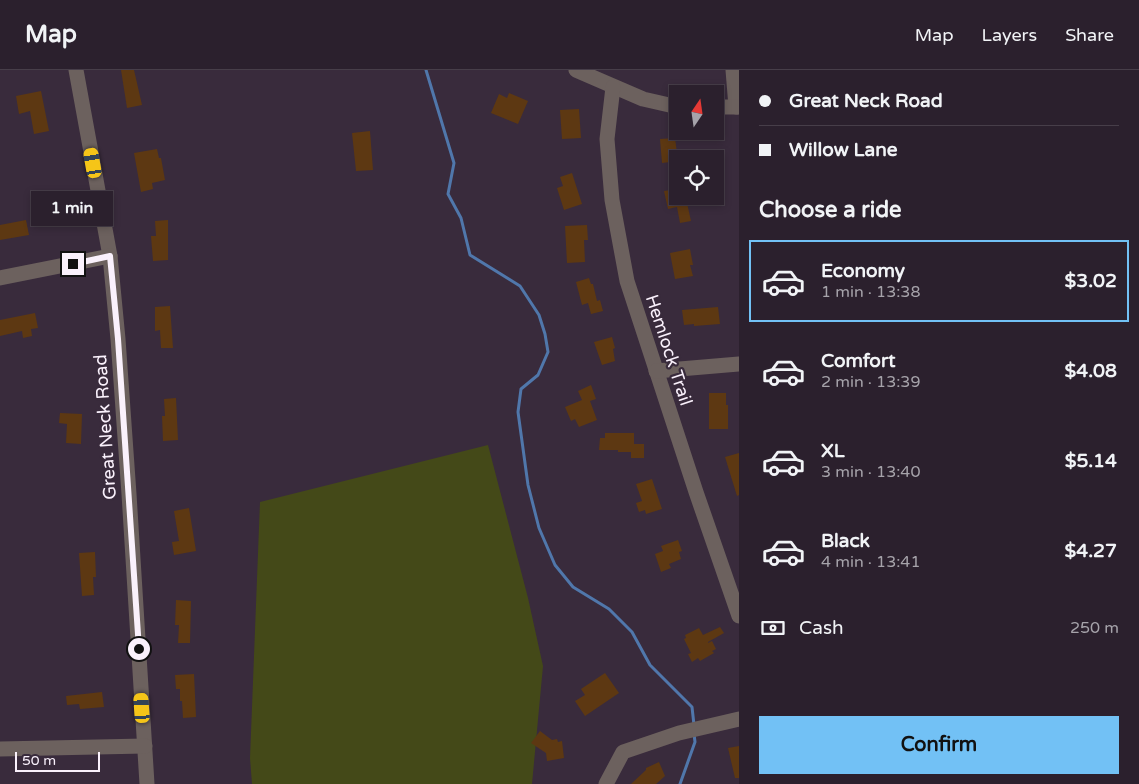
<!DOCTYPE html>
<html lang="en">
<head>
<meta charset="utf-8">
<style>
	body { margin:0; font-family:"Varela Round",sans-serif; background:#372d39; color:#f1f3f6; height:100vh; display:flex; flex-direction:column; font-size:19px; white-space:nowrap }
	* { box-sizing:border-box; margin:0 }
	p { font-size:16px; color:#a6a3aa }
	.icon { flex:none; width:28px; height:28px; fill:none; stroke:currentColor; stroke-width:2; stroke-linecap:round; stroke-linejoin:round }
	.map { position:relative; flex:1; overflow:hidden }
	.sheet { display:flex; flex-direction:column; background:#2b202d; width:400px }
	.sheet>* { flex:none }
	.banner { display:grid; align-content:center; height:110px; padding:0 20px; background:#2b202d }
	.needle { width:32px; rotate:13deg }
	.fabs { position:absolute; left:669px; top:15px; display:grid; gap:10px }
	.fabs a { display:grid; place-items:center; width:55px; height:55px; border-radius:0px; background:#2b202d; box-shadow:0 2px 8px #0003,0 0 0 1px #473e49; font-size:25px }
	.scale { position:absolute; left:15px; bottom:12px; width:85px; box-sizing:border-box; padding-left:5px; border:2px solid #faf1fc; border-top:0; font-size:14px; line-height:18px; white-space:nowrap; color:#faf1fc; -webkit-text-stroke:4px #392b3c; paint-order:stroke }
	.end { position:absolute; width:22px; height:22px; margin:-11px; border:6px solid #faf1fc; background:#111; box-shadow:0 0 0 2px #111 }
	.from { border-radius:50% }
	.bubble { position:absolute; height:35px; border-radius:0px; background:#2b202d; box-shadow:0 2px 8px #0003,0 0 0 1px #473e49; font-size:16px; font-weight:800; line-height:35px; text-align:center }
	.car { position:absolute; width:15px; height:30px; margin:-15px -8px; border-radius:6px; box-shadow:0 0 4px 1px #0007; background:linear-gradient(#f5c518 24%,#345 0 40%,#f5c518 0 76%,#345 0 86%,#f5c518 0) }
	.banner b { display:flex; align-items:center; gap:18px; height:48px; font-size:19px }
	.banner b+b { border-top:1px solid #473e49 }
	.banner i { width:12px; height:12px; background:#f1f3f6 }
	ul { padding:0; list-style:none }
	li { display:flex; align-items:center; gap:15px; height:82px; margin:0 10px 8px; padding:0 10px; border:2px solid transparent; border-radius:0px }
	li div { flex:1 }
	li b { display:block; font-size:19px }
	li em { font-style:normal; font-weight:800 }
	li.selected { border-color:#72c1f5 }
	li>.icon { width:45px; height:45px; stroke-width:1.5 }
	h2 { padding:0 20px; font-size:22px; line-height:60px }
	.pay { display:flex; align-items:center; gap:12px; height:55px; padding:0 20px; font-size:19px }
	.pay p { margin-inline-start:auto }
	.cta { display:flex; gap:10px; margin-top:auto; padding:10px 20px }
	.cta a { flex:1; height:58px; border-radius:0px; background:#72c1f5; color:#111; font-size:20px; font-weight:800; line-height:58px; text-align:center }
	header { display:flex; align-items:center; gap:30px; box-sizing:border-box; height:70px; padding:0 25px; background:#2b202d; border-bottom:1px solid #473e49 }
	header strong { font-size:24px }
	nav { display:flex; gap:28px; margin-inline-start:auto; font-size:18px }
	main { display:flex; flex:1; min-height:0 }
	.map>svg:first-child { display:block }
	.green { fill:#444918 }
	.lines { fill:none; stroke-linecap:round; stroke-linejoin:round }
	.stream { stroke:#5077ab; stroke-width:3 }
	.building { fill:#5d3812 }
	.minor { stroke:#6c615e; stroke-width:15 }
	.route { stroke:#faf1fc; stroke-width:6 }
	.labels { text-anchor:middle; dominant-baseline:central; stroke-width:4.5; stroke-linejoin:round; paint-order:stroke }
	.street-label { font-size:18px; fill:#faf1fc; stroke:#392b3c }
</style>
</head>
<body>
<header>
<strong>Map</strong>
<nav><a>Map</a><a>Layers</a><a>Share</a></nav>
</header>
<main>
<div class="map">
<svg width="739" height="714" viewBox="0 0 739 714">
	<rect width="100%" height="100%" fill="#392b3c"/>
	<!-- green -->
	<path class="green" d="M 488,375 L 528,528 L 543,596 L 532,714 L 252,714 L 250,688 L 260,432 Z"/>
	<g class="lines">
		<!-- stream -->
		<g class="stream">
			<path d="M 426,0 L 454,93 L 448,124 L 461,148 L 470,185 L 520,216 L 539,245 L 545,264 L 548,282 L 538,305 L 521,319 L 518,342 L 528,415 L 539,458 L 555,495 L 573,517 L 609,539 L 632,562 L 650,595 L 692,637 L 694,655"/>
			<path d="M 680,714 L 695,672 L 694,664"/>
		</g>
	</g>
	<!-- building -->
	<g class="building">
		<path d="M 121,0 L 134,0 L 142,35 L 127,38 Z"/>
		<path d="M 41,21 L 49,61 L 34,64 L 30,41 L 19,44 L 16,26 Z"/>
		<path d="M 509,23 L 528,31 L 518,54 L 491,43 L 499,24 L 507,28 Z"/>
		<path d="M 579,39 L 581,68 L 562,69 L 560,40 Z"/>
		<path d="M 370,61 L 373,100 L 356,101 L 352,63 Z"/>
		<path d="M 675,68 L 678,91 L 662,93 L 660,69 Z"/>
		<path d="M 157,79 L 159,88 L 161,88 L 165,110 L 152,113 L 153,119 L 141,122 L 134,83 Z"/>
		<path d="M 572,103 L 582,134 L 564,140 L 557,118 L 563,116 L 560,107 Z"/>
		<path d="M 678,119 L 678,126 L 680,126 L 682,134 L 687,133 L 691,151 L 680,153 L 677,137 L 668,139 L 664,121 Z"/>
		<path d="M 26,150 L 29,165 L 0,170 L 0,155 Z"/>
		<path d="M 168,150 L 168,190 L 153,191 L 151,166 L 156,166 L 155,151 Z"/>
		<path d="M 587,155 L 588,170 L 584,170 L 585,192 L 567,193 L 565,156 Z"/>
		<path d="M 690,179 L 693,195 L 690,195 L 693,206 L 675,209 L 670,183 Z"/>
		<path d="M 589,208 L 591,214 L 593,214 L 597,231 L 600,230 L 603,241 L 591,244 L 588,233 L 582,235 L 576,212 Z"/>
		<path d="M 170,236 L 173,278 L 161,278 L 160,260 L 155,261 L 155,237 Z"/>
		<path d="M 718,237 L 720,254 L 694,256 L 694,254 L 684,255 L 682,240 Z"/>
		<path d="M 35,243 L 38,258 L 31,259 L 32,266 L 23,268 L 22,261 L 0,266 L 0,250 Z"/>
		<path d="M 612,267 L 615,278 L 613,279 L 615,291 L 602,295 L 594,272 Z"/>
		<path d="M 591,315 L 596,329 L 590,331 L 597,350 L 579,357 L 575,349 L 571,351 L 565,337 L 582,330 L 578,321 Z"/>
		<path d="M 709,323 L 726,323 L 726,335 L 728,335 L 728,359 L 709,359 Z"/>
		<path d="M 176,328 L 178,370 L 163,371 L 162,346 L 165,346 L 164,329 Z"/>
		<path d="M 60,343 L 82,344 L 81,374 L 66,373 L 67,354 L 59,353 Z"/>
		<path d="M 605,363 L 634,363 L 634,374 L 644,374 L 644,388 L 631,388 L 631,382 L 618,382 L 618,380 L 599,380 L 600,368 L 605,368 Z"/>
		<path d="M 739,383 L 739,425 L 737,426 L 725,387 Z"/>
		<path d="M 652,409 L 662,439 L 646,444 L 645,440 L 639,442 L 636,433 L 642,431 L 636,414 Z"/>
		<path d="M 189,438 L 196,481 L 174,485 L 172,472 L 179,471 L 174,441 Z"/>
		<path d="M 678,470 L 682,481 L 679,482 L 681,489 L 669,494 L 671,498 L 661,502 L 655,484 L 663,481 L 661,476 Z"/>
		<path d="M 95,482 L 96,507 L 93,507 L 94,525 L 82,526 L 79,483 Z"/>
		<path d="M 176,530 L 191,531 L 190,573 L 178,573 L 179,555 L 175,555 Z"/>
		<path d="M 720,557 L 724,563 L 708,572 L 708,573 L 712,571 L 716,579 L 712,581 L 714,583 L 700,591 L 698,588 L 692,592 L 688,584 L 691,583 L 684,569 L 686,568 L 685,565 L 699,558 L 703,565 Z"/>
		<path d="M 605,603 L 619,623 L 585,646 L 575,631 L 585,625 L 581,619 Z"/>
		<path d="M 194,604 L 196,647 L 183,648 L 182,631 L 180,631 L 180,619 L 176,619 L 175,605 Z"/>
		<path d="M 102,622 L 104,637 L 80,639 L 79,634 L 67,635 L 66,626 Z"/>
		<path d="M 540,661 L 552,670 L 557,669 L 558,672 L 562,671 L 564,688 L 547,691 L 546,683 L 531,673 Z"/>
		<path d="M 739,676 L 739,708 L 735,708 L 728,678 Z"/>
		<path d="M 659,692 L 665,706 L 656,714 L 631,714 L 646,700 L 646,698 Z"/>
	</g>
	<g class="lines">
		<!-- minor -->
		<g class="minor">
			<path d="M 76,0 L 110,186 L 118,269 L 129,424 L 147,714"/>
			<path d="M 576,0 L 643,29 L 678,37"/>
			<path d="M 733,0 L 736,37"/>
			<path d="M 613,17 L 607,69 L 612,130 L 627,211 L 696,422 L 739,546"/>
			<path d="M 715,37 L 739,37"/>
			<path d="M 0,208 L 110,186"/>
			<path d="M 656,301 L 739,294"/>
			<path d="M 0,679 L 145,676"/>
			<path d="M 606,714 L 623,682 L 679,663 L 739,649"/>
		</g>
	</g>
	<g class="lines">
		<!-- route -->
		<path class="route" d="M 73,194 L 110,186 L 118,269 L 139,579"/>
	</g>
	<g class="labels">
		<!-- street labels -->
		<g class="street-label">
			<text transform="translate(669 280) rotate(72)">Hemlock Trail</text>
			<text transform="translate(105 357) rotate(-94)">Great Neck Road</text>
		</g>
	</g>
</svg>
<div class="fabs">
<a><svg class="needle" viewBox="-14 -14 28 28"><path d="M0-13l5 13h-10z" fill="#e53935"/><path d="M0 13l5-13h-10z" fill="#a6a3aa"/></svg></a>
<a><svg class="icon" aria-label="locate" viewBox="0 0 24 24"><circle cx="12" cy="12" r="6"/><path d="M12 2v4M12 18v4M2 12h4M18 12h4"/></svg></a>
</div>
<div class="scale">50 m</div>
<i class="end from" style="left:139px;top:579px"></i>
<i class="end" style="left:73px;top:194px"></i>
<div class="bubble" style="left:31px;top:121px;width:82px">1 min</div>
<i class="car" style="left:93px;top:93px;rotate:350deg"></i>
<i class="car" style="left:142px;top:638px;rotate:356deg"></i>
</div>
<section class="sheet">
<div class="banner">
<b><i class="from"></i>Great Neck Road</b>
<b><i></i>Willow Lane</b>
</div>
<h2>Choose a ride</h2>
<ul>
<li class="selected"><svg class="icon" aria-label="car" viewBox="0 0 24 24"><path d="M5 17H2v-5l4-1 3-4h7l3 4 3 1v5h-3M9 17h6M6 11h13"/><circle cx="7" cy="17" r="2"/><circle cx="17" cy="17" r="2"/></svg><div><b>Economy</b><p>1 min · 13:38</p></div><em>$3.02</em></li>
<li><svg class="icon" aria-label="car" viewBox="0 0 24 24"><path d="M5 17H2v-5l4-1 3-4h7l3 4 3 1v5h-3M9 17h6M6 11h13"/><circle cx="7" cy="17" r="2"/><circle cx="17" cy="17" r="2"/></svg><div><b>Comfort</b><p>2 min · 13:39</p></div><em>$4.08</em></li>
<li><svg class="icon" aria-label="car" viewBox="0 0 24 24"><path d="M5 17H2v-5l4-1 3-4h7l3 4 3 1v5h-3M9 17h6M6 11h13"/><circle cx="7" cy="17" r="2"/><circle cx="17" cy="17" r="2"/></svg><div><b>XL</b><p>3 min · 13:40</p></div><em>$5.14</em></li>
<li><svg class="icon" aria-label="car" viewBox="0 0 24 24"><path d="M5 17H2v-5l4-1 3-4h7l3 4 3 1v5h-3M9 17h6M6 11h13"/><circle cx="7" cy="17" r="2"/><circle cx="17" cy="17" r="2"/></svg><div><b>Black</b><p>4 min · 13:41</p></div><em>$4.27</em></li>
</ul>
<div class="pay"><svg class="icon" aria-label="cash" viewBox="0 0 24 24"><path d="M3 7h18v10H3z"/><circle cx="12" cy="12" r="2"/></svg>Cash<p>250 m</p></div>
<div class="cta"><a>Confirm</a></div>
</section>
</main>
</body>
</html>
